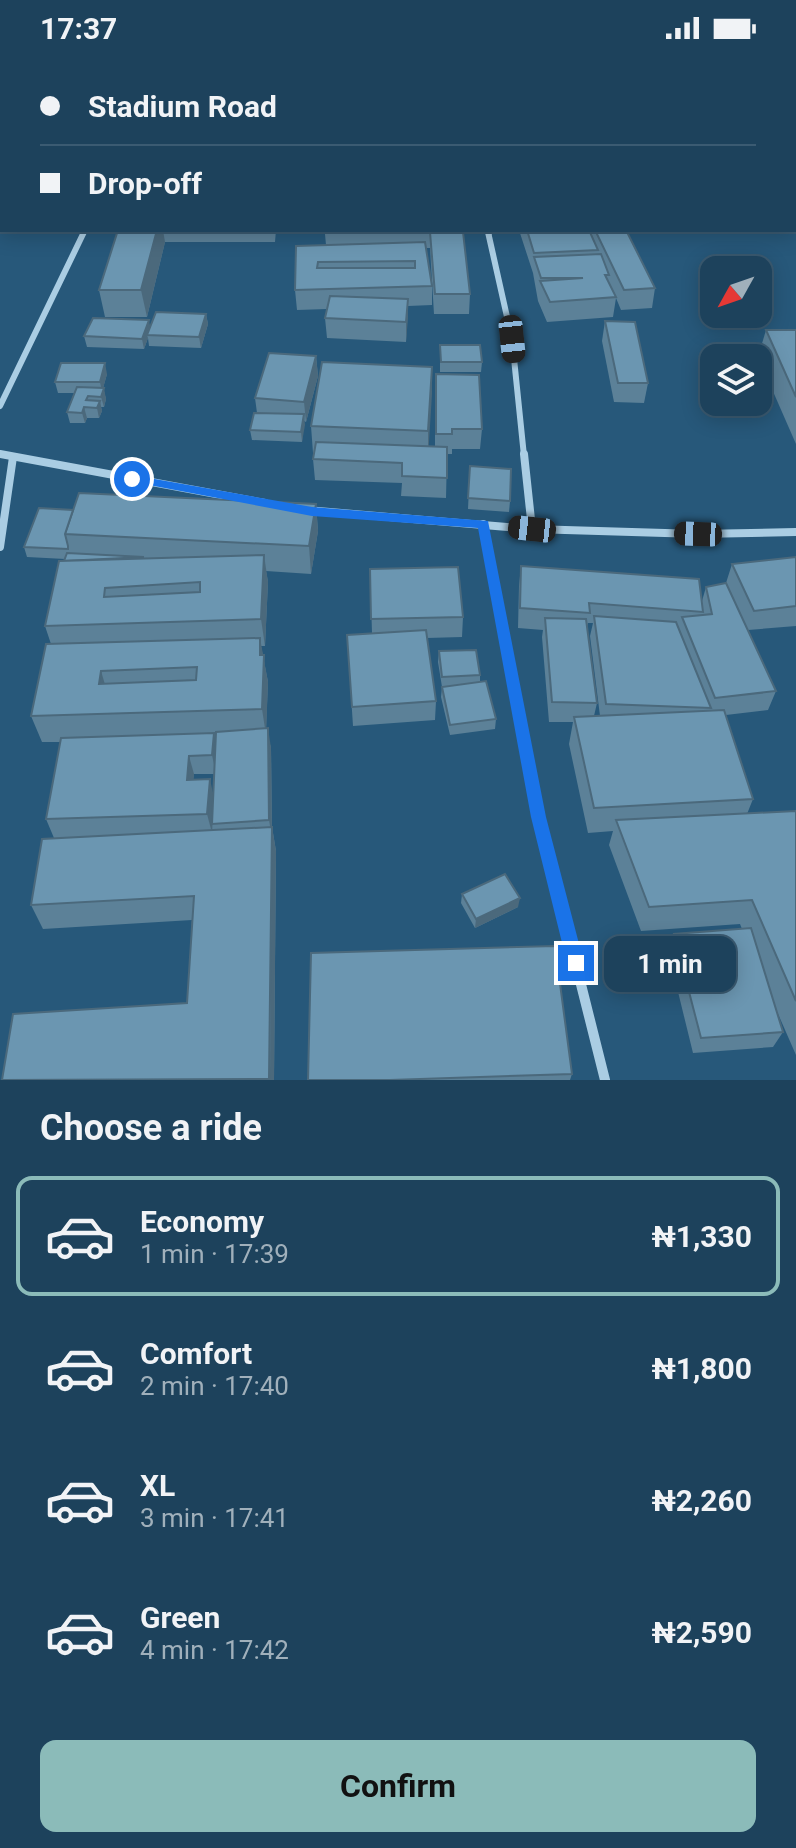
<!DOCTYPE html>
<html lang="en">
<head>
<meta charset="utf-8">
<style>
	body { margin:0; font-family:Roboto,sans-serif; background:#2a4d65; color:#f1f3f6; height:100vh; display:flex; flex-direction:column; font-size:30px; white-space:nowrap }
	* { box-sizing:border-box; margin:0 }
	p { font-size:26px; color:#a0b0bb }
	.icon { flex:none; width:44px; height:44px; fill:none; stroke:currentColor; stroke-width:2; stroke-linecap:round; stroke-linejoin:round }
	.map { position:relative; height:1024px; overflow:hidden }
	.sheet { display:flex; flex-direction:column; background:#1d425c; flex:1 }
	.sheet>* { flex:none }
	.hud { position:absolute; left:0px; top:0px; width:796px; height:176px; box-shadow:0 4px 20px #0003,0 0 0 2px #3b5b72; display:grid; align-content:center; height:176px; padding:0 40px; background:#1d425c }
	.needle { width:52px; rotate:230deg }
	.buttons { position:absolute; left:700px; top:200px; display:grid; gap:16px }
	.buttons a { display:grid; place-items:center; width:72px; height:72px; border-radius:16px; background:#1d425c; box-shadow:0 4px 20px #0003,0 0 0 2px #3b5b72; font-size:40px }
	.end { position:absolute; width:36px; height:36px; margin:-18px; border:10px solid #1a73e8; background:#fff; box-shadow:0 0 0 4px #fff }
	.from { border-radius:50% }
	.bubble { position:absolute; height:56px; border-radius:16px; background:#1d425c; box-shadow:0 4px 20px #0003,0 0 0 2px #3b5b72; font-size:26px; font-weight:700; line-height:56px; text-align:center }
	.car { position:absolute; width:24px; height:48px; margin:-24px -12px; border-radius:10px; box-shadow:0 0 6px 2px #0007; background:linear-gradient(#222 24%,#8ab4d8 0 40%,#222 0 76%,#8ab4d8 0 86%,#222 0) }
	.hud b { display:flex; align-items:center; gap:28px; height:76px; font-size:30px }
	.hud b+b { border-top:2px solid #3b5b72 }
	.hud i { width:20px; height:20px; background:#f1f3f6 }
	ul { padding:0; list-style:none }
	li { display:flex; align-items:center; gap:24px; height:120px; margin:0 16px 12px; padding:0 24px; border:4px solid transparent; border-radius:16px }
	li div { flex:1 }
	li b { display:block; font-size:30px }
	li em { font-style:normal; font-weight:700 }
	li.active { border-color:#8bbbb9 }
	li>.icon { width:72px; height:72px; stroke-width:1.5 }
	h2 { padding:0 40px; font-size:36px; line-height:96px }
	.button { display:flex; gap:16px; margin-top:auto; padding:16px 40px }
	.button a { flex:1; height:92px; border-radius:16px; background:#8bbbb9; color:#111; font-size:32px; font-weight:700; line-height:92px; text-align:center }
	.status { display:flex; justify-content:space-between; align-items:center; height:56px; padding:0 40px; background:#1d425c; direction:ltr }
	.status svg { height:22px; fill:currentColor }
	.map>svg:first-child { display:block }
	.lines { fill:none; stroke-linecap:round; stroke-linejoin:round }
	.street-far3 { stroke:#aacde3; stroke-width:5 }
	.street-far2 { stroke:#aacde3; stroke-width:6 }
	.street-far1 { stroke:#aacde3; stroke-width:8 }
	.street { stroke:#aacde3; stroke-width:10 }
	.wall { fill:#5c8198; fill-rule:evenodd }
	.shaded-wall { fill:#4b697c }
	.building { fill:#6b96b1; stroke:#4b697c; stroke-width:2; fill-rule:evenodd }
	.route { fill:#1a73e8 }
</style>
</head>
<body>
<div class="status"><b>17:37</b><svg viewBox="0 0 49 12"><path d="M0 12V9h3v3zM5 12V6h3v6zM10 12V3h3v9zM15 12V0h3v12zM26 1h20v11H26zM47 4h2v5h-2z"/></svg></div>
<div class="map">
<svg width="796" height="1024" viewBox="0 0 796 1024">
	<rect width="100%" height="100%" fill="#27587a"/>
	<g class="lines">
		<!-- street-far3 -->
		<g class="street-far3">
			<path d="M 488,174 L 489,178"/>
			<path d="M 83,178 L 85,174"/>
		</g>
		<!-- street-far2 -->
		<g class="street-far2">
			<path d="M 488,176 L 512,283 L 524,400"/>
			<path d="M 0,350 L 84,176"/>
			<path d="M 0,398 L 9,400"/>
		</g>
		<!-- street-far1 -->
		<g class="street-far1">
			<path d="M 0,398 L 265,447"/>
			<path d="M 524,398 L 532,473"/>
			<path d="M 306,454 L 532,473 L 698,478 L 796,476"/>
			<path d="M 483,468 L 523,677"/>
			<path d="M 0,491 L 13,401"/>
		</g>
		<!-- street -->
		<path class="street" d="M 523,675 L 539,761 L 605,1024"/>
	</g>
	<!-- wall -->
	<g class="wall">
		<rect x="212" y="0" width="60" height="2"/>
		<path d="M 752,0 L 796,0 L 796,42 L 794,42 L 794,2 L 753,2 Z"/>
		<path d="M 118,174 L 276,174 L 275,186 L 165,186 L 147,261 L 105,261 L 99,234 Z"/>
		<path d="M 305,174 L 463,174 L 470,238 L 469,258 L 434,258 L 430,192 L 426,192 L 432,230 L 432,249 L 408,250 L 406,286 L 327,282 L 325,262 L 327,253 L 297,254 L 295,234 L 326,189 L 325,178 L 306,178 Z"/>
		<path d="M 519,174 L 659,174 L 628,178 L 655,232 L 652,252 L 621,254 L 616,242 L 613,261 L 547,266 L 538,245 L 533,217 Z"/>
		<path d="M 206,258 L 208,268 L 201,292 L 149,290 L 148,282 L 144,293 L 87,291 L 84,280 L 150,271 Z"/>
		<path d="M 605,265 L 648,327 L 644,347 L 614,346 L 602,285 Z"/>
		<path d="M 766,274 L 796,274 L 796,388 L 758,301 Z"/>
		<path d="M 440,289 L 482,306 L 481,316 L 440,316 Z"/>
		<path d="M 316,300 L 318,320 L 306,366 L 304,365 L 302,386 L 252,384 L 250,374 L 257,357 L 255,342 Z"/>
		<path d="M 432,311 L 428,391 L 435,391 L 435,338 L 482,373 L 480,393 L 452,393 L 452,398 L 447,398 L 446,442 L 401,440 L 402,427 L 315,424 L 313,403 L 314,397 L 313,397 L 311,370 Z"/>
		<path d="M 714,314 L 714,346 L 713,346 L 700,326 L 702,316 Z"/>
		<path d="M 107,318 L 103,332 L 106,343 L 104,351 L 101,351 L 102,355 L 99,362 L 87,362 L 85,367 L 70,367 L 67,356 L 74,337 L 58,337 L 55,326 Z"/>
		<path d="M 470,410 L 510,445 L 509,456 L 468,453 Z"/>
		<path d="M 316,448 L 318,475 L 311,518 L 266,515 L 268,526 L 265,590 L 261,590 L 268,626 L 266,673 L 271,692 L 272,771 L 276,795 L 274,1024 L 2,1024 L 187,947 L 192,864 L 43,873 L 31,849 L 54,782 L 46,763 L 61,686 L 42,686 L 31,660 L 51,588 L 45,570 L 65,503 L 27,501 L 24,491 L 73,454 ZM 194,718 L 214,718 L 214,738 L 193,724 Z"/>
		<path d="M 796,501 L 796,570 L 748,574 L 776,635 L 768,654 L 726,659 L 753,743 L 747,758 L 796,755 L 796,999 L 775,951 L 783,976 L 773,991 L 693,997 L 668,895 L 674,878 L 742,873 L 740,868 L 641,875 L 609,789 L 613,775 L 588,777 L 569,688 L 573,666 L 549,666 L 542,581 L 543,574 L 518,572 L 519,530 L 521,510 L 702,545 L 706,531 L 726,527 L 732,508 ZM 588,567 L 593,567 L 590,580 L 600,660 L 594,660 L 597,647 L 587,571 Z"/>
		<path d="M 370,513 L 463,561 L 462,581 L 427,582 L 436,645 L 435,664 L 353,670 L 347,579 L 372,577 Z"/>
		<path d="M 439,595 L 480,619 L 480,626 L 496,663 L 495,673 L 450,679 L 441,641 L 442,631 L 438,606 Z"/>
		<path d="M 462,838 L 518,851 L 475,872 L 461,847 Z"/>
		<path d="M 572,1018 L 570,1024 L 308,1024 Z"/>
	</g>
	<!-- shaded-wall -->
	<g class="shaded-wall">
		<path d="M 157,174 L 163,174 L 165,186 L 147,261 L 141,234 Z"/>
		<path d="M 622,174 L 659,174 L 621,179 Z"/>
		<path d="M 408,243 L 408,262 L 406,286 L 406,266 Z"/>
		<path d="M 206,258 L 208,268 L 201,292 L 199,281 Z"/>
		<path d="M 149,264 L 151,275 L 147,279 L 148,282 L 144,293 L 142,283 Z"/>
		<path d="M 316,300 L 318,320 L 306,366 L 304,346 Z"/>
		<path d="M 105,307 L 107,318 L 102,336 L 100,326 Z"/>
		<path d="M 432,311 L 432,338 L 428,402 L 428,375 Z"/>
		<path d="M 104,332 L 106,343 L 104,351 L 101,341 Z"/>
		<path d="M 100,345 L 102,355 L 99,362 L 97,352 Z"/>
		<path d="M 84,351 L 87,362 L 85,367 L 82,357 Z"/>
		<path d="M 304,358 L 305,369 L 302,386 L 301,376 Z"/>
		<path d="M 316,448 L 318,475 L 311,518 L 309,490 Z"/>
		<path d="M 264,499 L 268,526 L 265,590 L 261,563 Z"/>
		<path d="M 260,582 L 268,626 L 266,679 L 262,653 Z"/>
		<path d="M 101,615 L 109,642 L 99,628 Z"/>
		<path d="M 268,672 L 271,692 L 272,782 L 269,764 Z"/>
		<path d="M 214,677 L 218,697 L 216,718 L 212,699 Z"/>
		<path d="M 189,700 L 194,718 L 192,742 L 187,724 Z"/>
		<path d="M 210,723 L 214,742 L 212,777 L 207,758 Z"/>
		<path d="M 272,771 L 276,795 L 274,1024 L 270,1024 Z"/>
		<path d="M 520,842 L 518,851 L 475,872 L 476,863 Z"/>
	</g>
	<!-- building -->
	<g class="building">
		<path d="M 173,0 L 195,0 L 195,2 L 204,2 L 172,2 Z"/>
		<path d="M 212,0 L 268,0 L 212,1 Z"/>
		<path d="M 287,0 L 397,0 L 398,2 L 286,2 Z"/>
		<path d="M 406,0 L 455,0 L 454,2 L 406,2 Z"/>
		<path d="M 644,0 L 699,0 L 700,2 L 644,2 Z"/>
		<path d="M 712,0 L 751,0 L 752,2 L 713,2 Z"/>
		<path d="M 765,0 L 796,0 L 796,5 L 794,5 L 794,2 L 766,2 Z"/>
		<rect x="794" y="10" width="2" height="14"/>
		<path d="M 118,174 L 157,174 L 141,234 L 99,234 Z"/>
		<path d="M 527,174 L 589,174 L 598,194 L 534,197 Z"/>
		<path d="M 595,174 L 626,174 L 655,232 L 624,234 Z"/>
		<path d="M 430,176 L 463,176 L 470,238 L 435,238 Z"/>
		<path d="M 425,186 L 432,230 L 295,234 L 296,190 ZM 415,205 L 415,212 L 317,212 L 318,206 Z"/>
		<path d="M 601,198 L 609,219 L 605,219 L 616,241 L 550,246 L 540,225 L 583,222 L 541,222 L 534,201 Z"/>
		<path d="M 330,240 L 408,243 L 406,266 L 325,262 Z"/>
		<path d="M 156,256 L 206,258 L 199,281 L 147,279 Z"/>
		<path d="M 93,262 L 149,264 L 142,283 L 84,280 Z"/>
		<path d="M 605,265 L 635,266 L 648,327 L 618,327 Z"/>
		<path d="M 766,274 L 796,274 L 796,341 Z"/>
		<path d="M 440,289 L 480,289 L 482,306 L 441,306 Z"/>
		<path d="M 269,297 L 316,300 L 304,346 L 255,342 Z"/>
		<path d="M 717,299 L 734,299 L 735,302 L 718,302 Z"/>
		<path d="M 322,306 L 432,311 L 428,375 L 311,370 Z"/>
		<path d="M 61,307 L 105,307 L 100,326 L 55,326 Z"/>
		<path d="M 714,314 L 714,333 L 702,316 Z"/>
		<path d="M 436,318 L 479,319 L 482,373 L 452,373 L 452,378 L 436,378 Z"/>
		<path d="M 77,331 L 104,332 L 101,341 L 88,340 L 86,344 L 100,345 L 97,352 L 84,351 L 82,357 L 67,356 Z"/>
		<path d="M 254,357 L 304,358 L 301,376 L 250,374 Z"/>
		<path d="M 316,386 L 447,391 L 447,422 L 402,420 L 402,407 L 313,403 Z"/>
		<path d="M 470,410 L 511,413 L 510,445 L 468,442 Z"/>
		<path d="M 79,437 L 316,448 L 309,490 L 65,478 Z"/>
		<path d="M 39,452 L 73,454 L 65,478 L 68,490 L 68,493 L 24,491 Z"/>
		<path d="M 67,497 L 144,501 L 64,505 Z"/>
		<path d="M 264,499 L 261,563 L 45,570 L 59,505 ZM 200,526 L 200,536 L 104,541 L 105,532 Z"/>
		<path d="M 796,501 L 796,550 L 754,555 L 732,508 Z"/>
		<path d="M 521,510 L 699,523 L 703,556 L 589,547 L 590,557 L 520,552 Z"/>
		<path d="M 458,511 L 463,561 L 371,563 L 370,513 Z"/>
		<path d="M 726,527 L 776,635 L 715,642 L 682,561 L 712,558 L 706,531 Z"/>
		<path d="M 594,560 L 676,566 L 711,652 L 606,648 Z"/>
		<path d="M 545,562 L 586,563 L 597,647 L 552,646 Z"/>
		<path d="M 426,574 L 436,645 L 352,651 L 347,579 Z"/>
		<path d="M 260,582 L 260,599 L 264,599 L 262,653 L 31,660 L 46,588 ZM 197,611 L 196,624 L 99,628 L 101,615 Z"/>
		<path d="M 476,594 L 480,619 L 442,621 L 439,595 Z"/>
		<path d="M 486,625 L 496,663 L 450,669 L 442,631 Z"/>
		<path d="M 724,654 L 753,743 L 594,752 L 574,661 Z"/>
		<path d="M 268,672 L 269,764 L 212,768 L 216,676 Z"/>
		<path d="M 214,677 L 212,699 L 189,700 L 187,724 L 210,723 L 207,758 L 46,763 L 61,682 Z"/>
		<path d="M 796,755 L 796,945 L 752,844 L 649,851 L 616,764 Z"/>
		<path d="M 272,771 L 269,1023 L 2,1024 L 13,958 L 187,947 L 194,840 L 31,849 L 42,783 Z"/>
		<path d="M 505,818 L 520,842 L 476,863 L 462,838 Z"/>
		<path d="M 751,872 L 783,976 L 701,982 L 674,878 Z"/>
		<path d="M 555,890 L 572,1018 L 390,1024 L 308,1024 L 311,897 Z"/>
	</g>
	<!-- route -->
	<path class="route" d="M 132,419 L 312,451 L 488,465 L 546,761 L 584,907 L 582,913 L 576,915 L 570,913 L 567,907 L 531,761 L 478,472 L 312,460 L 128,425 L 128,420 Z"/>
</svg>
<div class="buttons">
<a><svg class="needle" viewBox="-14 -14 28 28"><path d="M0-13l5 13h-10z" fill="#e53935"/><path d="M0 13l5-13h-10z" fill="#a0b0bb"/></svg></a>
<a><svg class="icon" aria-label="layers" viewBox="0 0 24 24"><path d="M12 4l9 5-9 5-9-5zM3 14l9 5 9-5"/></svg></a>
</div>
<i class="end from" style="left:132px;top:423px"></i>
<i class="end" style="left:576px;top:907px"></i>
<div class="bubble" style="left:604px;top:880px;width:132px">1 min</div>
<i class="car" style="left:512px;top:283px;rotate:174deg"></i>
<i class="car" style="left:532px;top:473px;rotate:276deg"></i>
<i class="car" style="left:698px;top:478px;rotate:272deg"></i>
<div class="hud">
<b><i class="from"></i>Stadium Road</b>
<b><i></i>Drop-off</b>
</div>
</div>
<section class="sheet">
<h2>Choose a ride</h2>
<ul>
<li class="active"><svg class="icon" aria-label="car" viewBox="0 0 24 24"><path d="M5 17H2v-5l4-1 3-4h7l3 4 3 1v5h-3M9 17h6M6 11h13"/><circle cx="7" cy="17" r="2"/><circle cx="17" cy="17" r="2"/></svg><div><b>Economy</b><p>1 min · 17:39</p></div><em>₦1,330</em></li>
<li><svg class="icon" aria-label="car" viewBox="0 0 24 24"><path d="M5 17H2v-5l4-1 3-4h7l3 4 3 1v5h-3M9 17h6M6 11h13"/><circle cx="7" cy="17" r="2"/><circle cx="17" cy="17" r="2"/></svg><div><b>Comfort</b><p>2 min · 17:40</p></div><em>₦1,800</em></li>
<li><svg class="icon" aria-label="car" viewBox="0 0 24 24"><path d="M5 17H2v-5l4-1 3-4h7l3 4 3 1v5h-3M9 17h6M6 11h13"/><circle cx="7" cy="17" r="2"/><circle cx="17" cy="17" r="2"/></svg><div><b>XL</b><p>3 min · 17:41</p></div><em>₦2,260</em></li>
<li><svg class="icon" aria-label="car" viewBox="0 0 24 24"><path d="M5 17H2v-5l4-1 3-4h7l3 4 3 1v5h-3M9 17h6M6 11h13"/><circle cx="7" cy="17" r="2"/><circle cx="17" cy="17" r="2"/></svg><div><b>Green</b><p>4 min · 17:42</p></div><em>₦2,590</em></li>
</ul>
<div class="button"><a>Confirm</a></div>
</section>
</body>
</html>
